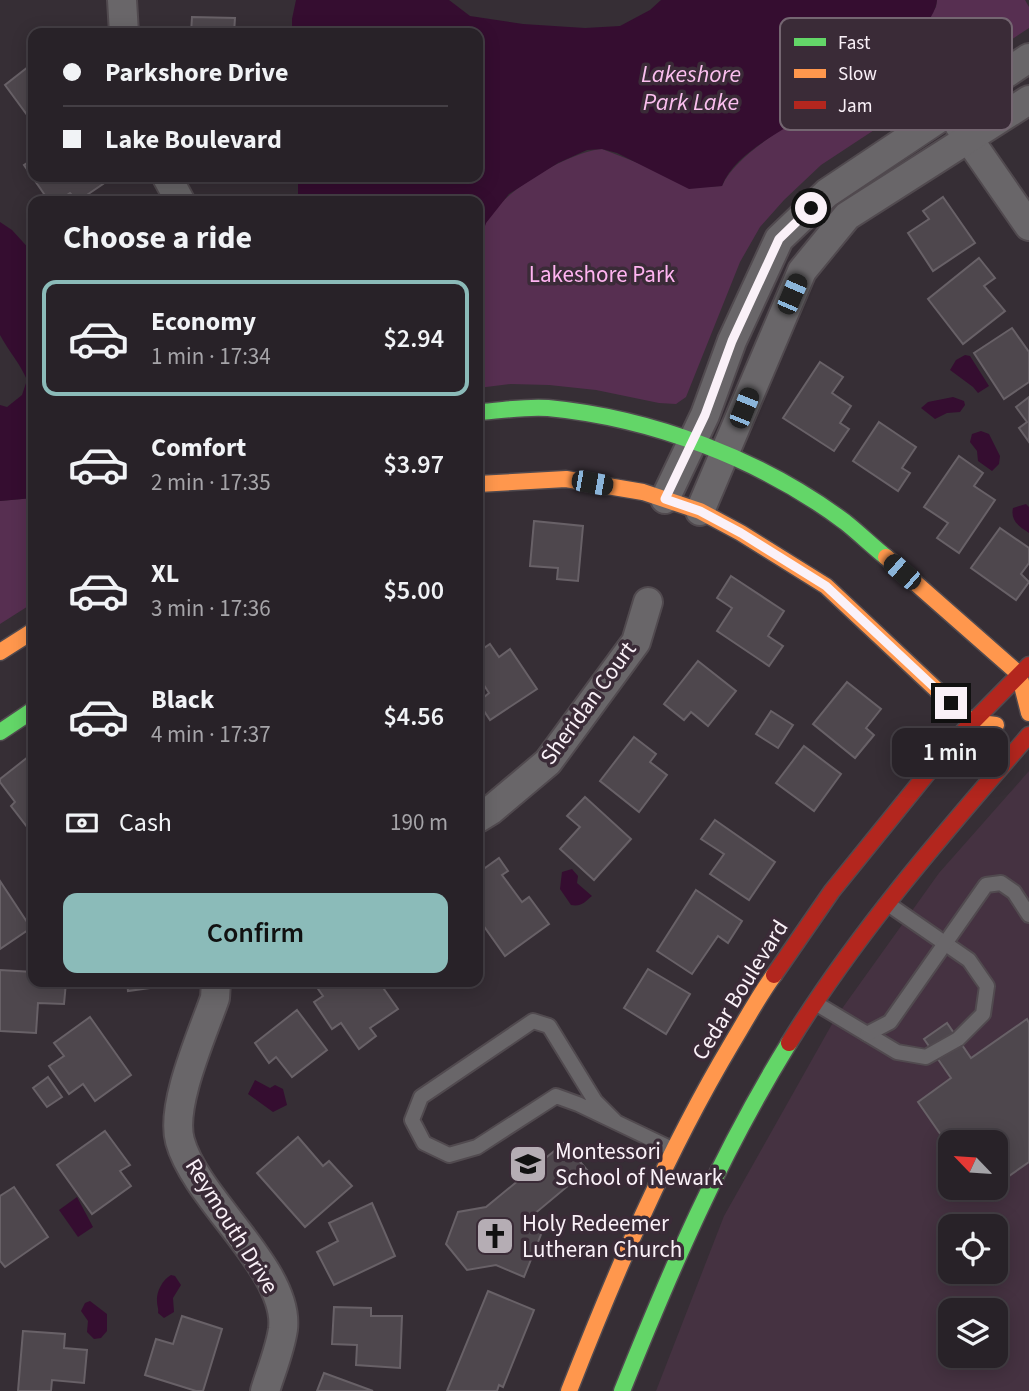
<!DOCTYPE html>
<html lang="en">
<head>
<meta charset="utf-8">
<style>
	body { margin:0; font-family:"Source Sans 3",sans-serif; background:#342f34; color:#f1f3f6; height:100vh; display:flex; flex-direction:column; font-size:26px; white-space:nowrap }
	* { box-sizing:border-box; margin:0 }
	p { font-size:23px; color:#a5a4a8 }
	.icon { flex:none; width:38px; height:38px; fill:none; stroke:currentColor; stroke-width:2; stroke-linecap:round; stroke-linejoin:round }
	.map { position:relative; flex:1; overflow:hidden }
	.drawer { position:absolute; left:28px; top:196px; width:455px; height:791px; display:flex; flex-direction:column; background:#282228; border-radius:14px; box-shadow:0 4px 18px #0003,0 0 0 2px #443f45 }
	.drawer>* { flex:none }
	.banner { position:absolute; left:28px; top:28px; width:455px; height:154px; border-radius:14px; box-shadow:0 4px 18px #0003,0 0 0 2px #443f45; display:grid; align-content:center; height:154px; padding:0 35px; background:#282228 }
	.needle { width:46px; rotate:295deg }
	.fabs { position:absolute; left:938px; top:1130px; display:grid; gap:14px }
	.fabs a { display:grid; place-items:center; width:70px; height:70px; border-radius:14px; background:#282228; box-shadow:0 4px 18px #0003,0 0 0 2px #443f45; font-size:35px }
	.end { position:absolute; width:32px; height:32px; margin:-16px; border:9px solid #faf1f8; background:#111; box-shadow:0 0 0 4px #111 }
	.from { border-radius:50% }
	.bubble { position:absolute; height:49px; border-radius:14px; background:#282228; box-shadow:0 4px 18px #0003,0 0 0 2px #443f45; font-size:23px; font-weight:600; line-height:49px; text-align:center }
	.car { position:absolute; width:21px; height:42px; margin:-21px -10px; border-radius:9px; box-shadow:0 0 5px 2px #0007; background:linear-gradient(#222 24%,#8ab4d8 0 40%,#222 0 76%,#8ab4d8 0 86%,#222 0) }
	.banner b { display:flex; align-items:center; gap:24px; height:66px; font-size:26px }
	.banner b+b { border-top:2px solid #443f45 }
	.banner i { width:18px; height:18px; background:#f1f3f6 }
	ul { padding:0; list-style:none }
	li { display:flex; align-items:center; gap:21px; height:116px; margin:0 14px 10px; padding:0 21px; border:4px solid transparent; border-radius:14px }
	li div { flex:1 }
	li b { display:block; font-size:26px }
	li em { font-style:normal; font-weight:600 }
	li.current { border-color:#8bbbb9 }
	li>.icon { width:63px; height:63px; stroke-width:1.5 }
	h2 { padding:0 35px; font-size:32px; line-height:84px }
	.pay { display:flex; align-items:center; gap:18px; height:77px; padding:0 35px; font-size:26px }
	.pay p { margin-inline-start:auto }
	.action { display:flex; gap:14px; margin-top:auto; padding:14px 35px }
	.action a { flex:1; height:80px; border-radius:14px; background:#8bbbb9; color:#111; font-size:28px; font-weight:600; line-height:80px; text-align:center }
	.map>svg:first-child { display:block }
	.built { fill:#453241; fill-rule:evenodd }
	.green { fill:#572f51 }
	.water { fill:#350d30 }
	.building { fill:#4e474d; stroke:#686167; stroke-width:2 }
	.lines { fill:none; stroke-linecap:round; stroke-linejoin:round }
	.lane-casing { stroke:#514a4f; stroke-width:18 }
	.street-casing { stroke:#514a4f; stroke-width:32 }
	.fast-casing { stroke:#514a4f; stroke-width:19 }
	.slow-casing { stroke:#514a4f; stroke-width:19 }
	.jam-casing { stroke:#514a4f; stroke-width:19 }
	.lane { stroke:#696669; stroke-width:14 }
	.street { stroke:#696669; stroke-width:28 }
	.fast { stroke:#63d668; stroke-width:16 }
	.slow { stroke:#ff974d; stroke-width:16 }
	.jam { stroke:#b3261e; stroke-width:16 }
	.route { stroke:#faf1f8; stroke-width:9 }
	.labels { text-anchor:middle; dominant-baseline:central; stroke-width:7; stroke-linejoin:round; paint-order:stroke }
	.park-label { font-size:23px; fill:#ffb4f1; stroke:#3a2b37 }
	.street-label { font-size:23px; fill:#faf1f8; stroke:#3a2b37 }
	.poi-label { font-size:23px; fill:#faf1f8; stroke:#3a2b37; text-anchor:start }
	.water-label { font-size:24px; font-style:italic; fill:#fbbfef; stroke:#3a2b37 }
	.key { fill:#3a2b37; stroke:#746671; stroke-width:2 }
	.key-label { font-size:19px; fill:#faf1f8 }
</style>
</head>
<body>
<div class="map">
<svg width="1029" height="1391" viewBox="0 0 1029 1391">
	<rect width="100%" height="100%" fill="#362e35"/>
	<!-- built -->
	<path class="built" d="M 1029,771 L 1029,1391 L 656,1391 L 724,1216 L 836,1017 L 939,873 ZM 950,1143 L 996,1143 L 996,1188 L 950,1188 ZM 950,1227 L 996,1227 L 996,1272 L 950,1272 ZM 950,1311 L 996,1311 L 996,1356 L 950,1356 Z"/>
	<!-- green -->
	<g class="green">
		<path d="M 937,0 L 1025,0 L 1029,7 L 1029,28 L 821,165 L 784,200 L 760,227 L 740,262 L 686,397 L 676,404 L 659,403 L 596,390 L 549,385 L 511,384 L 478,388 L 478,320 C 493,291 476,263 482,234 C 489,197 567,152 602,149 L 700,187 L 722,186 C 741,140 864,85 906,46 C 917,35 927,19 936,7 Z"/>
		<path d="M 33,498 L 33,603 L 0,624 L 0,501 Z"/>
	</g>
	<!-- water -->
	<g class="water">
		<path d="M 296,0 L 449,0 L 470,16 L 523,24 L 585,28 L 620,26 L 650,10 L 661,0 L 937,0 C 934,42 823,103 788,126 C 765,141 732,159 722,186 L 689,189 L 617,153 L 602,149 L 587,150 L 558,163 L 509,194 L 486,223 L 482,235 L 481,251 L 485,300 L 478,320 L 478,201 L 298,201 L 298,177 L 478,177 L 478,33 L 292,33 L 292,19 Z"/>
		<path d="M 0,222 L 12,230 L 33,253 L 33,498 L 0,501 L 0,405 L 7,407 L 22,395 L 27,380 C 20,363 9,352 0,335 Z"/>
		<path d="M 965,355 L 970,356 L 989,386 L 978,393 L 973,387 L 950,370 L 956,360 Z"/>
		<path d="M 953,397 L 964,401 L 965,405 L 960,412 L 947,413 L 935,419 L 921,408 L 928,402 Z"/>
		<path d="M 981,431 L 989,434 L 1000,456 L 999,464 L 992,471 L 978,461 L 977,451 L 970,442 L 972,434 Z"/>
		<path d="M 1026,504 L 1029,507 L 1029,533 C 1020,527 1010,521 1013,508 Z"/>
		<path d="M 572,869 L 578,876 L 577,883 L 592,896 C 585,902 581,907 571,905 L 560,889 L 562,872 Z"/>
		<path d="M 255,1080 L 270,1088 L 275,1085 L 283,1089 L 287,1105 L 273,1112 L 248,1094 Z"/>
		<path d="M 77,1197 L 93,1227 L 78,1237 L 59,1210 Z"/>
		<path d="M 171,1275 L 175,1276 L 181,1285 L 173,1298 L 174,1312 L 164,1318 L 158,1313 C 159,1309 157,1306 157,1301 C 156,1292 163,1279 171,1275 Z"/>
		<path d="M 90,1301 L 107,1314 L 107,1331 L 101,1338 L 94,1339 L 87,1332 L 88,1321 L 81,1311 L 85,1303 Z"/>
	</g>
	<!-- building -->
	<g class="building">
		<path d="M 192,17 L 235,18 L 234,33 L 191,33 Z"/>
		<path d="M 33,63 L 33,123 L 5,85 Z"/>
		<path d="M 33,159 L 33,177 L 98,177 L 103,184 L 78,201 L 70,193 L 58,201 L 49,201 L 24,165 Z"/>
		<path d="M 943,197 L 975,243 L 933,271 L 908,233 L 929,219 L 923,211 Z"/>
		<path d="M 979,258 L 995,278 L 984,286 L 1005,311 L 963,344 L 928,299 Z"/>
		<path d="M 1012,328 L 1029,352 L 1029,382 L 1004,399 L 974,353 Z"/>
		<path d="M 820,362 L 843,377 L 832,393 L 851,406 L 840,423 L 849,429 L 834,451 L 783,418 Z"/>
		<path d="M 1029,397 L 1029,442 L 1019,428 L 1027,422 L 1016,407 Z"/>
		<path d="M 879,422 L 916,447 L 902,468 L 910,473 L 898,491 L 853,461 Z"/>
		<path d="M 959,456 L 983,473 L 974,486 L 995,500 L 959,553 L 937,538 L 948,523 L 924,507 Z"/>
		<path d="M 534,521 L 583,526 L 578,581 L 557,579 L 558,568 L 530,566 Z"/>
		<path d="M 1000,528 L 1029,548 L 1029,563 L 1021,574 L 1029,582 L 1016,600 L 971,568 Z"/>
		<path d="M 731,576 L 784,611 L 768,636 L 783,646 L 769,666 L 717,631 L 732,608 L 717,598 Z"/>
		<path d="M 490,644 L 499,657 L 510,649 L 537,689 L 490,720 L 478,702 L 489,693 L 478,676 L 478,652 Z"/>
		<path d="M 698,661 L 736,691 L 708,726 L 691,712 L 684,720 L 664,704 Z"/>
		<path d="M 847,682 L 881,709 L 866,728 L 874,735 L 855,758 L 813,724 Z"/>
		<path d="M 771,711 L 793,725 L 778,748 L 756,734 Z"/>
		<path d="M 634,737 L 656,754 L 650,762 L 667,775 L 639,812 L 600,781 Z"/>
		<path d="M 804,746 L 841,774 L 814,811 L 776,783 Z"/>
		<path d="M 28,757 L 33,765 L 33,829 L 31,832 L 11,806 L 15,802 L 0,782 L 0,779 Z"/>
		<path d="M 585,797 L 631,839 L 594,880 L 560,849 L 580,827 L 567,816 Z"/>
		<path d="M 715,820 L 775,862 L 749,900 L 710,874 L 724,854 L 701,839 Z"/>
		<path d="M 499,858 L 508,871 L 502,875 L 522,902 L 529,897 L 549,924 L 505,956 L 478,918 L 478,873 Z"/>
		<path d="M 0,881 L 31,928 L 0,949 Z"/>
		<path d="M 696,890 L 742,921 L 728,943 L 718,936 L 692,974 L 657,951 Z"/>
		<path d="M 648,969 L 690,994 L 666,1034 L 624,1008 Z"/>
		<path d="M 0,970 L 33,972 L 33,982 L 66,982 L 64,1004 L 38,1003 L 36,1033 L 0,1031 Z"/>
		<path d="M 103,982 L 157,982 L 158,987 L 128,991 L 127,982 L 104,986 Z"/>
		<path d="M 323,982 L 379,982 L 398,1009 L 370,1028 L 376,1036 L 359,1049 L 341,1023 L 332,1029 L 314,1002 L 323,996 L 316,986 Z"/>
		<path d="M 297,1010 L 327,1050 L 292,1077 L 276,1057 L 269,1063 L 255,1043 Z"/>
		<path d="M 90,1017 L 131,1075 L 95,1101 L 83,1084 L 69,1094 L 49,1066 L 64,1056 L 54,1043 Z"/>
		<path d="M 1027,1019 L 1029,1023 L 1029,1162 L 996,1185 L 996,1143 L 950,1143 L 950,1148 L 918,1102 L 951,1078 L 924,1039 L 947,1023 L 971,1058 Z"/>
		<path d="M 48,1077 L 62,1097 L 47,1107 L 33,1088 Z"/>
		<path d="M 105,1131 L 130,1165 L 120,1171 L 131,1186 L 92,1214 L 57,1165 Z"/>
		<path d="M 298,1137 L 323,1166 L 329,1161 L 352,1186 L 305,1227 L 257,1173 Z"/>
		<path d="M 564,1143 L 587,1170 L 533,1215 L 544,1227 L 524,1277 L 496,1265 L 467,1270 L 446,1244 L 458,1212 L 486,1207 Z"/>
		<path d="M 14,1187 L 48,1237 L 5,1267 L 0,1261 L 0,1196 Z"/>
		<path d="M 372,1203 L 395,1256 L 334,1285 L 317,1252 L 338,1241 L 329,1223 Z"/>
		<path d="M 488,1291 L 534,1310 L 503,1387 L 499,1385 L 497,1391 L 447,1391 Z"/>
		<path d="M 334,1307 L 371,1308 L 371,1316 L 402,1316 L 400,1368 L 356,1365 L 357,1345 L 332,1344 Z"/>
		<path d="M 182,1316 L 222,1329 L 203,1391 L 196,1391 L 145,1375 L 156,1339 L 173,1344 Z"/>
		<path d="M 23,1331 L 65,1334 L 64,1348 L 87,1350 L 84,1383 L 52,1380 L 51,1391 L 18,1391 Z"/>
		<path d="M 324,1373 L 373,1391 L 317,1391 Z"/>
	</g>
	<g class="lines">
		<defs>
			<g id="lane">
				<path d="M 817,1004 L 897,1052 L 926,1057 L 958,1039 L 983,1014 L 987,986 L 969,960 L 888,904"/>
				<path d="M 867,1034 L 890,1022 L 986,885 L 1001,883 L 1014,892 L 1029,915"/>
				<path d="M 615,1121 L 595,1101 L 549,1026 L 533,1021 L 421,1097 L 412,1120 L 424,1143 L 449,1155 L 477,1147 L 556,1096 L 578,1104 L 672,1149"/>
			</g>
			<g id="street">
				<path d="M 122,0 L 124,33"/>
				<path d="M 959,125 L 1029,226"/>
				<path d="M 167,177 L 180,201"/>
				<path d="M 665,499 L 705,415 L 732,341 L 779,239 L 827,193 L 1029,58"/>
				<path d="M 700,511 L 802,271 L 847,216 L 1029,100"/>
				<path d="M 478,818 L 491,810 L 548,762 L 636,642 L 648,602"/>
				<path d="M 216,982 L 215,998 C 203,1033 170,1105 180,1141 C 196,1200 290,1270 283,1329 C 280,1350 271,1371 265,1391"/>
			</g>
			<g id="fast">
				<path d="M 478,412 C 501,411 525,406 548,408 C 652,418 761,459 845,522 C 859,533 872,546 886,557"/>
				<path d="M 0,732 L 33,710"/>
				<path d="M 622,1391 C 671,1269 720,1155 789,1043"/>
			</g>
			<g id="slow">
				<path d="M 478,484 L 566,479 L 643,492 L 700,511 L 741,533 L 826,586 L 971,722 L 996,725"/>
				<path d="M 886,557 L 1019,674 L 1029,713"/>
				<path d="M 0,652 L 33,631"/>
				<path d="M 569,1391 C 616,1271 666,1154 732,1043 C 746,1020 758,997 774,975"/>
			</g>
			<g id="jam">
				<path d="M 774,975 L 832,891 L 952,743 L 1029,665"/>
				<path d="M 789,1043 C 858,931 943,834 1029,735"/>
			</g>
		</defs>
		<!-- lane casing -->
		<use href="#lane" class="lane-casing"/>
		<!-- street casing -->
		<use href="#street" class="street-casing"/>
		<!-- fast casing -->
		<use href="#fast" class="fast-casing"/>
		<!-- slow casing -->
		<use href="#slow" class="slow-casing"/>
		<!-- jam casing -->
		<use href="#jam" class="jam-casing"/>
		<!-- lane -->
		<use href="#lane" class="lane"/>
		<!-- street -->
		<use href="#street" class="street"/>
		<!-- fast -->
		<use href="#fast" class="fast"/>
		<!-- slow -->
		<use href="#slow" class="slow"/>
		<!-- jam -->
		<use href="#jam" class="jam"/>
	</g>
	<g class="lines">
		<!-- route -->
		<path class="route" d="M 811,208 L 779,239 L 732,341 L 705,415 L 665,499 L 700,511 L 741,533 L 826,586 L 951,703"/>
	</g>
	<!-- icons -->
	<defs>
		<symbol id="school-square" viewBox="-11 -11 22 22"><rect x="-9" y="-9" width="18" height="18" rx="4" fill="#b5adb4" stroke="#3a2b37"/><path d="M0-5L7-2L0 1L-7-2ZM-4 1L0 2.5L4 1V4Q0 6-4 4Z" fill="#111"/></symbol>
		<symbol id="church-square" viewBox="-11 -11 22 22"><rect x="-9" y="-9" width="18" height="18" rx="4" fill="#b5adb4" stroke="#3a2b37"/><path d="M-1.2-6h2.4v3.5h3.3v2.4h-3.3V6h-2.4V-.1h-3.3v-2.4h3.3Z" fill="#111"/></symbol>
	</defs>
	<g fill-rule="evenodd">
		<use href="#school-square" x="506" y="1142" width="44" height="44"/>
		<use href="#church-square" x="473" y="1214" width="44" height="44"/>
	</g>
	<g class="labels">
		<!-- park labels -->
		<g class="park-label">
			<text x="602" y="274">Lakeshore Park</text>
		</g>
		<!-- street labels -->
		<g class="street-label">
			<text transform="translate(588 703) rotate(-54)">Sheridan Court</text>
			<text transform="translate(740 990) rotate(-58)">Cedar Boulevard</text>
			<text transform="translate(232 1226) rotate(58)">Reymouth Drive</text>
		</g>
		<!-- poi labels -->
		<g class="poi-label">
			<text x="555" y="1151">Montessori<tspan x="555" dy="26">School of Newark</tspan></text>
			<text x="522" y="1223">Holy Redeemer<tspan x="522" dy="26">Lutheran Church</tspan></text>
		</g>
		<!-- water labels -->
		<g class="water-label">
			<text x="691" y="74">Lakeshore<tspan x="691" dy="28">Park Lake</tspan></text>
		</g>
	</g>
	<!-- legend -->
	<rect x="780" y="18" width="232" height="112" rx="10" class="key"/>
	<rect x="794" y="38" width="32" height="8" fill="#63d668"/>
	<rect x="794" y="69" width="32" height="9" fill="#ff974d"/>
	<rect x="794" y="101" width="32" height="8" fill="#b3261e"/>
	<g class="key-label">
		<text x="838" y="49">Fast</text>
		<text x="838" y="80">Slow</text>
		<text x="838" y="112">Jam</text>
	</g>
</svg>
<div class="fabs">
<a><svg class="needle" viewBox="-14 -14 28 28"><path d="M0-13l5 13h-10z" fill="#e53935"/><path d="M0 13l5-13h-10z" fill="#a5a4a8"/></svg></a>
<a><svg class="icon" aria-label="locate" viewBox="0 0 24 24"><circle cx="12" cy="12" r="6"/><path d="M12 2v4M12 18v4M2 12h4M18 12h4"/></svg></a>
<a><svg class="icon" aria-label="layers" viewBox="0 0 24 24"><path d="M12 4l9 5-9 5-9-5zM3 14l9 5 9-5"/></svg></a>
</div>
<i class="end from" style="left:811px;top:208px"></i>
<i class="end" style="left:951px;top:703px"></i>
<div class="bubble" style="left:892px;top:728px;width:116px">1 min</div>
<i class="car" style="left:792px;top:294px;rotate:23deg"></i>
<i class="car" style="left:744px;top:408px;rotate:22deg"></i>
<i class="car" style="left:592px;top:483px;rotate:100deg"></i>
<i class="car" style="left:902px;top:572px;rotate:311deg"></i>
<div class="banner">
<b><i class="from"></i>Parkshore Drive</b>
<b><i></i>Lake Boulevard</b>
</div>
<section class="drawer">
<h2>Choose a ride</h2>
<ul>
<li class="current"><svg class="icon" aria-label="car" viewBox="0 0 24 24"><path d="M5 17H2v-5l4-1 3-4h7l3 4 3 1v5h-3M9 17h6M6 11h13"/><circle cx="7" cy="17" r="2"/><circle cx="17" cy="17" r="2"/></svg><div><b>Economy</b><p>1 min · 17:34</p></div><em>$2.94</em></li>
<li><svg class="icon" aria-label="car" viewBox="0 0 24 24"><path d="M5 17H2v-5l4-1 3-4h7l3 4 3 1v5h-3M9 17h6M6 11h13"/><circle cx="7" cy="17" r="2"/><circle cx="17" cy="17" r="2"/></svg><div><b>Comfort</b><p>2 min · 17:35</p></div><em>$3.97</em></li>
<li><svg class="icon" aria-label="car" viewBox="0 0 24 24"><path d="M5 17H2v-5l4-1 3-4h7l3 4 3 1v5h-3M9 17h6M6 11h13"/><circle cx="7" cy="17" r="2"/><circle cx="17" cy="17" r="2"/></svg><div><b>XL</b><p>3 min · 17:36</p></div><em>$5.00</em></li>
<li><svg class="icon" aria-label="car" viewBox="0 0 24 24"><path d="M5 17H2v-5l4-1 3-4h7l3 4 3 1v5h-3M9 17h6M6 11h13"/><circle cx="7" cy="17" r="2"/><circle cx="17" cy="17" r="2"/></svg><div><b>Black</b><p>4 min · 17:37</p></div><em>$4.56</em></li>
</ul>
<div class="pay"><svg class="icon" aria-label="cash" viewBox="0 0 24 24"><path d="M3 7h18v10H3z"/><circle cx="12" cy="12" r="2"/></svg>Cash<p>190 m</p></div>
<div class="action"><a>Confirm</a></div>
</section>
</div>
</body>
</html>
